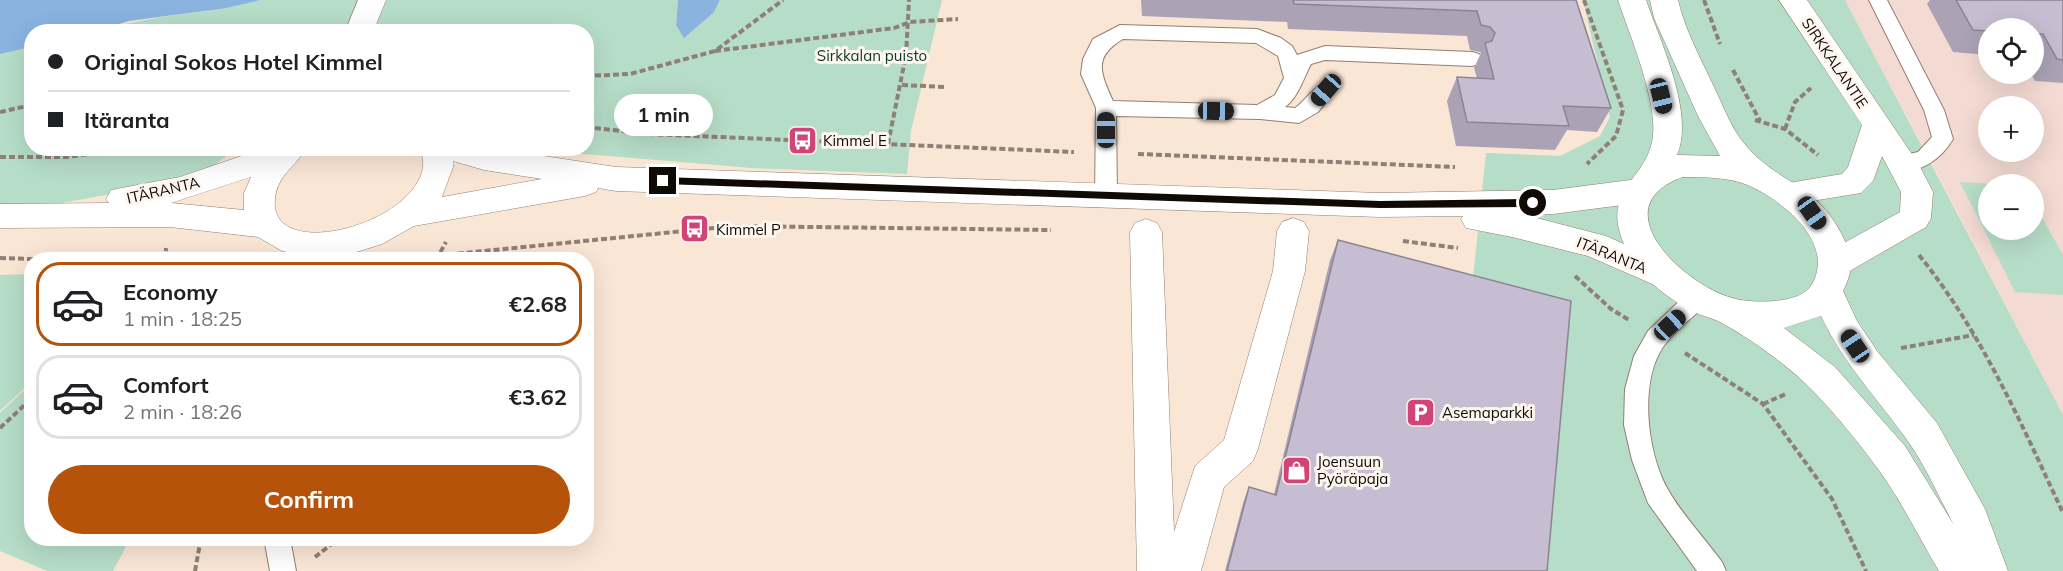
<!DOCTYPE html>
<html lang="en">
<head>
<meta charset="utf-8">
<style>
	body { margin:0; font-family:Mulish,sans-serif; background:#f6f6f6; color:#202124; height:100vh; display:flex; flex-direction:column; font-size:22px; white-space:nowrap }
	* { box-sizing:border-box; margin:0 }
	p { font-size:20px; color:#757577 }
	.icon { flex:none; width:33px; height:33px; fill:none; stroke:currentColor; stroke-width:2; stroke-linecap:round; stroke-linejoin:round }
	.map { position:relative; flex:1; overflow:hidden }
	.panel { position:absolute; left:24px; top:252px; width:570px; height:294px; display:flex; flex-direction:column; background:#fff; border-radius:24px; box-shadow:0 6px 24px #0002 }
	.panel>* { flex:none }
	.guide { position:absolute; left:24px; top:24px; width:570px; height:132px; border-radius:24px; box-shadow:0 6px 24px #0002; display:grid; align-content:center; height:132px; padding:0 24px; background:#fff }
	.buttons { position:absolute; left:1978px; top:18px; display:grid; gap:12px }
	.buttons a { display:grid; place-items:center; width:66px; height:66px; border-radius:50%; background:#fff; box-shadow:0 6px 24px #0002; font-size:30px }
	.end { position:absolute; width:27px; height:27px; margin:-14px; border:8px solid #100a05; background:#fff; box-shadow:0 0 0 3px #fff }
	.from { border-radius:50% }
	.bubble { position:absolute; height:42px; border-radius:21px; background:#fff; box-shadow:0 6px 24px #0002; font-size:20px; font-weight:700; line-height:42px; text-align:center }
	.car { position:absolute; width:18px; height:36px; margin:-18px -9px; border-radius:8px; box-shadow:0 0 4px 2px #0007; background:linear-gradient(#222 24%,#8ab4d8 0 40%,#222 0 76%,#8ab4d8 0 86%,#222 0) }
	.guide b { display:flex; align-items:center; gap:21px; height:57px; font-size:22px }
	.guide b+b { border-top:2px solid #e0e0e0 }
	.guide i { width:15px; height:15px; background:#202124 }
	ul { padding:10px 0 0; list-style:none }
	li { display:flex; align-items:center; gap:18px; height:84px; margin:0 12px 9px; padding:0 12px; border:3px solid #e0e0e0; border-radius:24px }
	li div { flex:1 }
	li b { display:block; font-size:22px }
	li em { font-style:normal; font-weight:700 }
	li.on { border-color:#b45309 }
	li>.icon { width:54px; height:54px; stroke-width:1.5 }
	.primary-button { display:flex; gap:12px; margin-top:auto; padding:12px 24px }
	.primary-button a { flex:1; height:69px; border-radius:36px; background:#b45309; color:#fff; font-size:24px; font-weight:700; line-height:69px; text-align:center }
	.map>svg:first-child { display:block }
	.education { fill:#f3dad3; fill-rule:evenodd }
	.green { fill:#b6ddc8 }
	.water { fill:#8ab3e0 }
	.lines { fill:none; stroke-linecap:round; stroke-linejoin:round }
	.service-casing { stroke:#917f70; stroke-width:2 }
	.pedestrian-casing { stroke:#917f70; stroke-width:1 }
	.minor-casing { stroke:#917f70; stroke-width:1 }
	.tertiary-casing { stroke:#917f70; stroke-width:1 }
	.secondary-casing { stroke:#917f70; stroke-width:1 }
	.path { stroke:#8e8075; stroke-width:4; stroke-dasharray:6 3; stroke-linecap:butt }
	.service { fill:#fff; fill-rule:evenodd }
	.pedestrian { fill:#fff; fill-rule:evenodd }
	.minor { fill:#fff; fill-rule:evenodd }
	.tertiary { fill:#fff; fill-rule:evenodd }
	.secondary { fill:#fff; fill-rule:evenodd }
	.wall { fill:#aba3b5 }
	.building { fill:#c7bdd2; stroke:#8b8493; stroke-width:1.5 }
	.route { fill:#100a05 }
	.labels { text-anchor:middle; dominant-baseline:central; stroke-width:6; stroke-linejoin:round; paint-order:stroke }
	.park-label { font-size:15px; fill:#073c28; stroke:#fef6ef }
	.street-label { font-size:15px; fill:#100a05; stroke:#fef6ef }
	.poi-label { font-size:15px; fill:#100a05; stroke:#fef6ef; text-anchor:start }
</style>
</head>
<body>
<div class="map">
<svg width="2063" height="571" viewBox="0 0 2063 571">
	<rect width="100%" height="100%" fill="#fae6d5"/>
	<!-- education -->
	<path class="education" d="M 1845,0 L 2063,0 L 2063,415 L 1937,173 ZM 1989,28 L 2034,28 L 2034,74 L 1989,74 ZM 1989,106 L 2034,106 L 2034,152 L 1989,152 ZM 1989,184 L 2034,184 L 2034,230 L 1989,230 Z"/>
	<!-- green -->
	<g class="green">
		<path d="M 261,0 L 678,0 L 676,24 L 714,12 L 720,0 L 942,0 L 911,131 L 907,174 L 752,168 L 525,149 L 586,148 L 586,32 L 96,32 C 150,15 206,13 261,0 Z"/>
		<path d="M 1583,0 L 1845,0 L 2063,415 L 2063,571 L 1534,571 L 1471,297 L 1486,153 L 1560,156 L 1600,136 L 1610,117 Z"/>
		<path d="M 31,47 L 32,148 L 235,149 L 198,178 L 40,207 L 0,209 L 0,54 Z"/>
		<path d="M 1960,182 L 1993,184 L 1989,184 L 1989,230 L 2034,230 L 2034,203 L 2063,255 L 2063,295 L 2015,292 Z"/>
		<path d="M 31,274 L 31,382 L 0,411 L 0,275 Z"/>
		<path d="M 31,384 L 32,538 L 130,539 L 113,571 L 47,571 L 0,551 L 0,413 Z"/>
	</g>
	<!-- water -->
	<g class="water">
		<path d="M 0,0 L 261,0 L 226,8 L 129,21 L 96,31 L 32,32 L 31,47 L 0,54 Z"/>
		<path d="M 678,0 L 720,0 L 714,12 L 684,38 L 676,25 Z"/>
	</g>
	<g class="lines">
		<defs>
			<g id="service">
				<path d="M 1869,0 L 1887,0 L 1944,110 L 1953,139 C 1942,158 1919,176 1896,169 L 1893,163 L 1896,157 L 1918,152 L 1932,137 L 1924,110 Z"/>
				<path d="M 1120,25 L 1257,29 L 1281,38 L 1292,46 L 1297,55 L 1325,46 L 1472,52 L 1479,54 L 1482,59 L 1479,64 L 1472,66 L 1325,60 L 1311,64 C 1304,77 1298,98 1285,107 L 1295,108 C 1308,99 1316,80 1333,85 L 1336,90 L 1318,112 L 1299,123 L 1260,119 L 1116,116 L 1117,196 L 1114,202 L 1106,204 L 1098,202 L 1095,196 L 1096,108 L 1081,74 L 1083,59 L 1093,39 ZM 1123,39 L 1256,43 L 1278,56 L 1284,78 L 1275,95 L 1257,105 L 1113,101 C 1100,72 1093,57 1123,39 Z"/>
				<path d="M 1698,289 L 1706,291 L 1709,298 L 1706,305 C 1692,318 1674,331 1663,347 C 1639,383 1647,451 1667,488 C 1680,512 1706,540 1722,562 L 1726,571 L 1697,571 L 1648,503 L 1632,460 L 1624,425 L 1625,389 L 1634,356 L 1648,331 L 1690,291 Z"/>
				<path d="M 264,538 L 290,538 L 296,571 L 270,571 Z"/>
			</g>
			<path id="pedestrian" d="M 1293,218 L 1304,222 L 1309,231 L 1305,271 L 1258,449 L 1253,461 L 1224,487 L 1201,571 L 1137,571 L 1130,232 L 1135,223 L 1146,219 L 1157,223 L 1162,232 L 1174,532 L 1195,466 L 1224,440 L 1273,271 L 1277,231 L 1282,222 Z"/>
			<path id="minor" d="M 1779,0 L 1807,0 L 1918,163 L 1933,192 L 1931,218 L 1926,227 L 1848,272 L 1836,276 L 1824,272 L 1820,263 L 1824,254 L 1900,212 L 1901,192 L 1882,156 L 1873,181 L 1861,193 L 1787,205 L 1776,201 L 1771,193 L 1776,185 L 1842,174 L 1848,167 L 1862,125 Z"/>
			<g id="tertiary">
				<path d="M 358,0 L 386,0 L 373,32 L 345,32 Z"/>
				<path d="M 265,148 L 306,148 C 296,167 277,175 275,199 C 268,263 414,226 423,167 C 424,161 421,154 421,148 L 491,148 L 616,167 L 1380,193 L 1553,190 L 1638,179 L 1649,183 L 1654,191 L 1649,199 L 1638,203 L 1553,214 L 1525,215 L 1606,236 L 1678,268 L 1682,277 L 1678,286 L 1666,290 L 1588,256 L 1512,237 L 1466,228 L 1461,219 L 1463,216 L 1380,217 L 616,191 L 598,188 L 596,192 L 585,196 L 414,226 L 382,244 L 344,256 L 318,259 L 282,251 L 258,237 L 170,227 L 0,228 L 0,204 L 109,203 L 106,199 L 111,190 L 180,177 ZM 453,161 L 484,170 L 542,179 L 442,197 L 453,167 ZM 251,177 L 244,193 L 244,210 L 171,203 Z"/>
			</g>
			<path id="secondary" d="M 1618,0 L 1646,0 C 1660,41 1695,113 1677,155 L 1720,156 L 1698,116 L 1654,18 L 1650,0 L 1678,0 C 1685,30 1700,57 1713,85 C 1722,103 1730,126 1743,142 C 1774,182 1816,183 1842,235 C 1853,258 1854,269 1843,291 L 1857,321 L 1877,351 L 1937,423 L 1985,509 L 2008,571 L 1939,571 C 1919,538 1901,500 1878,469 C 1860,444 1833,411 1811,389 C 1785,363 1751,339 1720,322 C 1712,318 1702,316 1694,312 C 1664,297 1638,275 1624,244 C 1600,189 1648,180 1653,136 C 1657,99 1630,36 1618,0 ZM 1683,177 C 1705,177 1730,177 1750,186 C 1782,201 1830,238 1815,278 C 1809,296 1791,299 1775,301 C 1760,302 1743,302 1729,297 C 1681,282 1601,206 1683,177 ZM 1821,316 C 1844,365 1880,401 1910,444 C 1927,469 1940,499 1954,525 L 1905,446 L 1835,367 L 1784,328 Z"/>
		</defs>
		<!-- service casing -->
		<use href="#service" class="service-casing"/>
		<!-- pedestrian casing -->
		<use href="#pedestrian" class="pedestrian-casing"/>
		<!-- minor casing -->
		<use href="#minor" class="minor-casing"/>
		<!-- tertiary casing -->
		<use href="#tertiary" class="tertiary-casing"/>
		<!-- secondary casing -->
		<use href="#secondary" class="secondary-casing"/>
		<!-- path -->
		<g class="path">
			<path d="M 1584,0 L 1623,110 L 1616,136 L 1587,164"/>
			<path d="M 1704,0 L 1720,44"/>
			<path d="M 715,51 L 894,28 L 910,22 L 958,19"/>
			<path d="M 1733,70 L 1760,121"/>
			<path d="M 586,76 L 630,74 L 715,51 L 783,0"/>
			<path d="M 902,85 L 945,87"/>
			<path d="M 0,112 L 32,105"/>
			<path d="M 1755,120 L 1785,129 L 1818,155"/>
			<path d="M 586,127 L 647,134 L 1074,152"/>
			<path d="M 1785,129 L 1795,102 L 1811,88"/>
			<path d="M 888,144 L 906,55 L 909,0"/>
			<path d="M 1138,154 L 1455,167"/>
			<path d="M 0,157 L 66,157 L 135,148"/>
			<path d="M 1403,241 L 1458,248"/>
			<path d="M 1919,255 C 1982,333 2021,423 2063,513"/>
			<path d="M 0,258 L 59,260"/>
			<path d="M 404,259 L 734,226 L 1051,230"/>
			<path d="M 165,260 L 166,248"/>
			<path d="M 436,260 L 446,242"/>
			<path d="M 1575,276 L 1611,309 L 1629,320"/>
			<path d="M 1901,348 L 1974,335"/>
			<path d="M 1685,353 L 1763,404 L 1832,499 L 1866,571"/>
			<path d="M 1763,404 L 1786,394"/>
			<path d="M 0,428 L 32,398"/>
			<path d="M 315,557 L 333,543 L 335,538"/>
			<path d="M 195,571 L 201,538"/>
		</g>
		<!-- service -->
		<use href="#service" class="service"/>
		<!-- pedestrian -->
		<use href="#pedestrian" class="pedestrian"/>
		<!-- minor -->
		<use href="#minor" class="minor"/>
		<!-- tertiary -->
		<use href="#tertiary" class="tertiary"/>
		<!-- secondary -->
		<use href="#secondary" class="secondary"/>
	</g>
	<!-- wall -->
	<g class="wall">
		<path d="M 1141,0 L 1576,0 L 1611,108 L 1597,132 L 1567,130 L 1555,150 L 1456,146 L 1447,101 L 1457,77 L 1477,78 L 1474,68 L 1481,53 L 1480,52 L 1470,50 L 1467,36 L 1288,29 L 1287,22 L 1142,16 Z"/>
		<path d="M 1930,0 L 2063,0 L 2063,83 L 2035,81 L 2031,74 L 2034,74 L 2034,28 L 1989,28 L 1989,55 L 1953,52 L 1927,4 Z"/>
		<path d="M 1338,240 L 1547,571 L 1225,571 L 1243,503 L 1249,487 L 1274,494 L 1330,260 Z"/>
	</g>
	<!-- building -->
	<g class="building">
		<path d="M 1293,0 L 1576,0 L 1611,108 L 1563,106 L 1569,126 L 1467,122 L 1457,77 L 1494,79 L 1485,43 L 1492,41 L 1495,33 L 1490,27 L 1481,25 L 1477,11 L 1294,4 Z"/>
		<path d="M 1956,0 L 2063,0 L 2063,60 L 2057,59 L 2043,34 L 2034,34 L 2034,28 L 1989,28 L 1989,31 L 1973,30 Z"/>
		<path d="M 1338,240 L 1571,301 L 1547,571 L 1227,571 L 1249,487 L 1276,495 Z"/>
	</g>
	<!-- route -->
	<path class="route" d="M 663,177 L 1380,201 L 1533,199 L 1538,203 L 1533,207 L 1380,208 L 663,184 L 658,181 Z"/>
	<!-- icons -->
	<defs>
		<symbol id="bus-square" viewBox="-11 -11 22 22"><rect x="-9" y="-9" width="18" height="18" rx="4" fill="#d04477" stroke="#fef6ef"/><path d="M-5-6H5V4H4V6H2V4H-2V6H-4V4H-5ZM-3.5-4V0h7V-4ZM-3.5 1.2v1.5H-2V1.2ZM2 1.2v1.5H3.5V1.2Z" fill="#fff"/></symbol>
		<symbol id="parking-square" viewBox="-11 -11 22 22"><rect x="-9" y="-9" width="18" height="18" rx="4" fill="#d04477" stroke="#fef6ef"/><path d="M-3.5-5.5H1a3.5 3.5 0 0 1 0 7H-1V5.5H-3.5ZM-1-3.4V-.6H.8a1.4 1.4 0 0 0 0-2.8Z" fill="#fff"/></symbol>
		<symbol id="shop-square" viewBox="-11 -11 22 22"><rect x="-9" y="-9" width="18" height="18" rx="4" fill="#d04477" stroke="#fef6ef"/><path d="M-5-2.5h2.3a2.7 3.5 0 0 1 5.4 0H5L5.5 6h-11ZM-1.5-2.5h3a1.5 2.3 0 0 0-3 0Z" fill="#fff"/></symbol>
	</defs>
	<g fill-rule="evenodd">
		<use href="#bus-square" x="786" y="124" width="33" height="33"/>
		<use href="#bus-square" x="678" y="212" width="33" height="33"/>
		<use href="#parking-square" x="1404" y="396" width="33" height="33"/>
		<use href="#shop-square" x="1280" y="454" width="33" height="33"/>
	</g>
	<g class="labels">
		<!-- park labels -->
		<g class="park-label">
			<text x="872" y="55">Sirkkalan puisto</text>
		</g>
		<!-- street labels -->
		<g class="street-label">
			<text transform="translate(1835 63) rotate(56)">SIRKKALANTIE</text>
			<text transform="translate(163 190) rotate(-13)">ITÄRANTA</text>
			<text transform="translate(1612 255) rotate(22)">ITÄRANTA</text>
		</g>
		<!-- poi labels -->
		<g class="poi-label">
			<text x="823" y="140">Kimmel E</text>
			<text x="716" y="229">Kimmel P</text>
			<text x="1442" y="412">Asemaparkki</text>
			<text x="1317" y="461">Joensuun<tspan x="1317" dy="17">Pyöräpaja</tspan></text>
		</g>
	</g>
</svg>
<div class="buttons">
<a><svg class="icon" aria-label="locate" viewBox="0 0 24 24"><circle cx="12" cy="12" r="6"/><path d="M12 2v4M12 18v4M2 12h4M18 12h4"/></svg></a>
<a>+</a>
<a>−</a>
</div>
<i class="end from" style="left:1533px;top:203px"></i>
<i class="end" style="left:663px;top:181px"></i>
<div class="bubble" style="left:614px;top:94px;width:99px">1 min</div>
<i class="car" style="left:1326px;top:90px;rotate:221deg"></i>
<i class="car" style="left:1661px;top:96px;rotate:166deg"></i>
<i class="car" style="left:1216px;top:111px;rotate:91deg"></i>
<i class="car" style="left:1106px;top:130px;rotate:0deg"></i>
<i class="car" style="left:1812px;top:213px;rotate:145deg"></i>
<i class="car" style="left:1670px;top:325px;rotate:47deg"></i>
<i class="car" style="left:1855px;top:346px;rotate:326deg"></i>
<div class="guide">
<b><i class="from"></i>Original Sokos Hotel Kimmel</b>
<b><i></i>Itäranta</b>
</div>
<section class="panel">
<ul>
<li class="on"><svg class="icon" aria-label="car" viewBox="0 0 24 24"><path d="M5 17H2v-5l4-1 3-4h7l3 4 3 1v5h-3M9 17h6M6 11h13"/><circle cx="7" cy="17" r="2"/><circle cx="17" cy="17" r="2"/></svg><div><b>Economy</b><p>1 min · 18:25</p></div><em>€2.68</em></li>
<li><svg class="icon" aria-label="car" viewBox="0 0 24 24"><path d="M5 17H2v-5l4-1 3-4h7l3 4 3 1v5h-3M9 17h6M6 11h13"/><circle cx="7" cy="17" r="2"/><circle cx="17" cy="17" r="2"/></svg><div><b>Comfort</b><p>2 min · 18:26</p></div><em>€3.62</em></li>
</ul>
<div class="primary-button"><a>Confirm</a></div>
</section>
</div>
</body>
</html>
